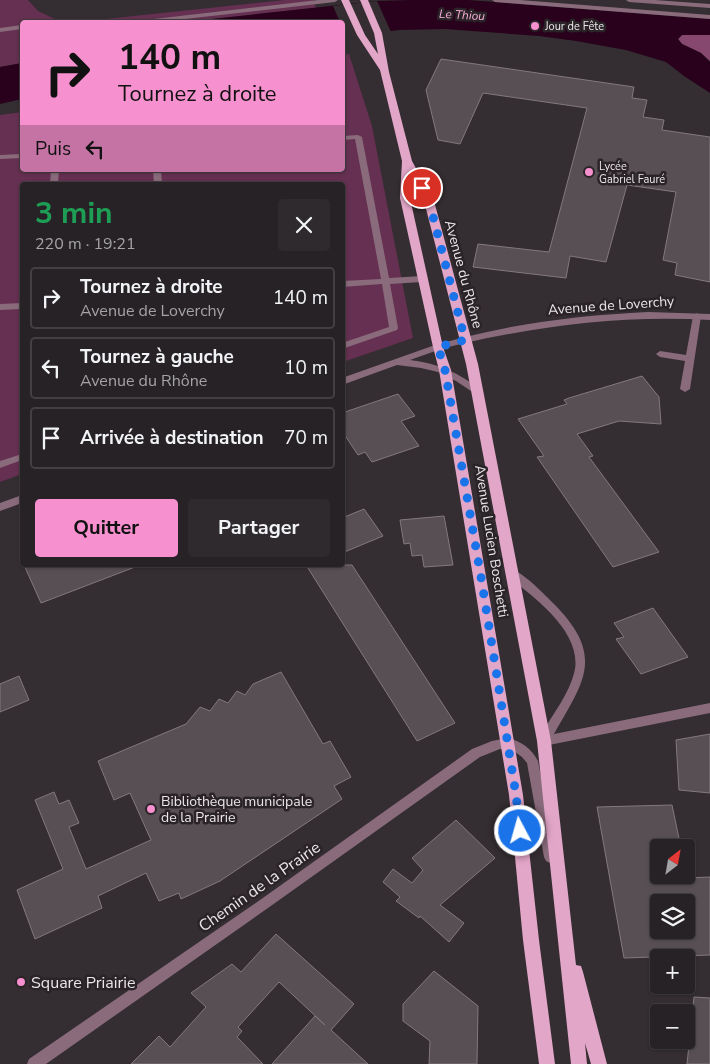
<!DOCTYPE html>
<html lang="fr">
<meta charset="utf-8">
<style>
:root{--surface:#272225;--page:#2f2a2d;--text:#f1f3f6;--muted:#a4a4a7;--line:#433f42;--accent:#f790ce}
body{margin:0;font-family:"Nunito Sans",sans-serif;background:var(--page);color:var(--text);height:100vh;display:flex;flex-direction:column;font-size:19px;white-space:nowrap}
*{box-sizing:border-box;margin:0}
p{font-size:16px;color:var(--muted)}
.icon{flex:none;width:28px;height:28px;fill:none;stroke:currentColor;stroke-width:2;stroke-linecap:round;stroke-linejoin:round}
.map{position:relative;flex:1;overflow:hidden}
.details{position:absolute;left:20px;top:182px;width:325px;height:385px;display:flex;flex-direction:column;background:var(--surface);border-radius:5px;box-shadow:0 1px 4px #0004,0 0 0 1px var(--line)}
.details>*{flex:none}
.guide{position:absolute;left:20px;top:20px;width:325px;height:152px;border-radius:5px;box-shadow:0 1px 4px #0004,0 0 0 1px var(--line);background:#f790ce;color:#111;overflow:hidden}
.needle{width:32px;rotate:31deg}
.controls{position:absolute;left:650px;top:839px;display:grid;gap:10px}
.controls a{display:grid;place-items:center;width:45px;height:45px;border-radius:5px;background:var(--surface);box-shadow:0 1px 4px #0004,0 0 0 1px var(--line);font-size:25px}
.pin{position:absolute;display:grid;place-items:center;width:42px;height:42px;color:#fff;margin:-21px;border:2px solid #fff;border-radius:50%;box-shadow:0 1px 5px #0007}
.me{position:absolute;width:55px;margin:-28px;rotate:354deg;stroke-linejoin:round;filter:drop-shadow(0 0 4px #0008)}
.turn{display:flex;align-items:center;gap:18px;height:105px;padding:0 15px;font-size:22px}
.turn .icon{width:65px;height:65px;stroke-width:2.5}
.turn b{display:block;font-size:35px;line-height:42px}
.then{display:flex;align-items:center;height:48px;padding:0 15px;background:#0003;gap:10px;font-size:19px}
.round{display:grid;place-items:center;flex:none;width:52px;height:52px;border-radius:5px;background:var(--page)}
.summary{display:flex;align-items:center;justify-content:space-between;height:85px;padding:0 15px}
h1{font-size:30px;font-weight:700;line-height:38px;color:#1e9e55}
.button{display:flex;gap:10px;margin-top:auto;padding:10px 15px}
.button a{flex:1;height:58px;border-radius:5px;background:var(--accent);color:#111;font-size:20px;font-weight:700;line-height:58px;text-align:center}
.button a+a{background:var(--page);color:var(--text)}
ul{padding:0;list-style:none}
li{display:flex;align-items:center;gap:15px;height:62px;margin:0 10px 8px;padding:0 5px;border:2px solid var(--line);border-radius:5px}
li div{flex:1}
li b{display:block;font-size:19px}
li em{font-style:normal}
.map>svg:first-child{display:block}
</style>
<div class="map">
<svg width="710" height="1064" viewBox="0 0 710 1064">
<rect width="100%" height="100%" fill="#342d31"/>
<path fill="#653051" d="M0,0H28L38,11L57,20H96L285,0H313L316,8L184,22H22V63L0,67Z
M349,54L372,126L413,338L343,362L342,185H22V474L0,482V115L22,112V170H342L343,55Z"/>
<path fill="#86486e" d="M682,35H710V61L701,53L682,44L678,39Z"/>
<path fill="#29011c" d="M412,0H468L710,19V35H682L678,39L682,44L701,53L710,62V93L684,76L666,62L626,50L576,41L539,36L445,29L399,30L343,37L342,22H184L376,1Z
M22,63V99L0,104V67Z"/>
<path fill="#342d31" d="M377,1L391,32L346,37L342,22H340L333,6Z"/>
<path fill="#574f53" stroke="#82797e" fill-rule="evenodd" d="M441,59L634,87L632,98L647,100L643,117L664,120L662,130L710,137V282L675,275L677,263L663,260L676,192L627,185L606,262L570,256L566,278L473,267L478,244L549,252L587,108L483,93L460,144L438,140L426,90Z
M642,376L659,397L661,424L619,421L577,434L593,456L589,457L659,552L613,567L537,457L544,456L518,419L567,404L564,400L569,398Z
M398,394L415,416L401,421L419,446L372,462L365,452L358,455L342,431V413Z
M364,509L383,536L342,553V518Z
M444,516L453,565L424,567L422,555L412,556L410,543L404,544L400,520Z
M24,565H135V567L41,603Z
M306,565H352L455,723L417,741Z
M653,608L688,657L641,674L616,639L624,637L614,623Z
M281,672L323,744L330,741L351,777L334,786L342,799L220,881L181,899L179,893L159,901L146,873L98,896L102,908L35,939L17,890L63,869L35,800L54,792L59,804L69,800L79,823L69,827L86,869L151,840L130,793L114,800L98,761L186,724L200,707L210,711L219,699L228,703L237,691L245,695L253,684Z
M19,676L29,700L0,712V684Z
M710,734V793L679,790L676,740Z
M672,805L681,848H659V875H686V873L687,878L710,877V955L624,958L597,807ZM659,902H686V930H659Z
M456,820L495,858L440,905L464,923L449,942L420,916L419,918L396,901L400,897L383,882L393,869L412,883L423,870L412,858Z
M276,934L354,1004L331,1030L368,1064H272L315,1016L325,1025L279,982L238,1027L242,1031L237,1037L263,1064H131L159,1036L170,1047L206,1007L191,993L232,964L241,972Z
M434,971L478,1006L477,1064H429L430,1041L403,1021V1004Z
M694,997L710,998V1064H687Z"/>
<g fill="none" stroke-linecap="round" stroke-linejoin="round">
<path fill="#896b7b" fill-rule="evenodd" d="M626,0H655L710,4V8L629,2Z
M358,135L362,137L389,278L422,276L426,279L422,282L390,284L398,328L397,330L342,349V343L389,327L382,284L342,287V281L381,279L355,139L342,140V136Z
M22,154V158L0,159V155Z
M51,170H59L58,185H50Z
M153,170H161L162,185H154Z
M22,303V309L0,310V304Z
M697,313L701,316L690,389L685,392L680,389L685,361L660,357L656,354L660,351L686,355L693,316Z
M22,454V460L0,468V461Z
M511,569C524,573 543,593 553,603C610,660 580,685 548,745L544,746L540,745L538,741C549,718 570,695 575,669C581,631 533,596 507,576L506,573L507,570Z"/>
<path fill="#896b7b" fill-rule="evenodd" d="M318,0H338L335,2L158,22H142L145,20Z
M492,0H520L710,15V19L495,2Z
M22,25V29L0,32V28Z"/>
<path fill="#896b7b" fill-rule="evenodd" d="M648,312L710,314V320C627,315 546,325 465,343L461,340L462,338C523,322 586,315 648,312Z
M710,703V713L544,746L540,745L538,741L540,737L544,736Z
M507,738C521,741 531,748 538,761L556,857L554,861L550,863L546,861L544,857L527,763L522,757L511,749H500L480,757L268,908L46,1064H27L29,1059L260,900L472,749L492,741Z"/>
<path fill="#896b7b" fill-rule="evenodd" d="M465,337L468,338L469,340L468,342L441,349L410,360C437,363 459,373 480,389L482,391L480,393H474L456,381L438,372L421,368L397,365L342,385V378L435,345Z
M22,495V503L0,511V503Z"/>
<path fill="#e2a6c8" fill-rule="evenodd" d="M341,0H349L365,35L378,54L374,33L360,0H368L382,33L389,72L412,161L434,201L478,364L551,741L576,965L581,966L583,972L607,1064H591L585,1043L587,1064H571L537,741L466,364L424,201L411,177L410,198L443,347L451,370L523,795L539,940L555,1064H539L523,940L509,795L439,370L433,347L400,198L402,161L380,70L357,35Z"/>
</g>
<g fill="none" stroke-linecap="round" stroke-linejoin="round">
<path stroke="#1a73e8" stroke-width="9" stroke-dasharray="0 16.2" d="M422,188L429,201L465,340L438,347L445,370L481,577L516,795L520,831"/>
</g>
<g fill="#f790ce" stroke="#2a2327" stroke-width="2">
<circle cx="535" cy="26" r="5"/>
<circle cx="589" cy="172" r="5"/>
<circle cx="151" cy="809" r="5"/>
<circle cx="21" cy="982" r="5"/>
</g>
<g text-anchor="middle" stroke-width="5" stroke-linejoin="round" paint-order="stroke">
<g font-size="11" fill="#eae5e8" stroke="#2a2327" text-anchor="start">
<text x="545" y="30">Jour de Fête</text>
<text x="599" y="170">Lycée<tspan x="599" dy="13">Gabriel Fauré</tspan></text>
</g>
<g font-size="12" font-style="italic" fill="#f8aed9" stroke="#2a2327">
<text transform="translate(462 15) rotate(3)" y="4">Le Thiou</text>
</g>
<g font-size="14" fill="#eae5e8" stroke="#2a2327">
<text transform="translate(464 274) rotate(75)" y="5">Avenue du Rhône</text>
<text transform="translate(611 305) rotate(-4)" y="5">Avenue de Loverchy</text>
<text transform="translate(492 541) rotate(81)" y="5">Avenue Lucien Boschetti</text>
</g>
<g font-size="14" fill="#eae5e8" stroke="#2a2327" text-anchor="start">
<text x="161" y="806">Bibliothèque municipale<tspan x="161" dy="16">de la Prairie</tspan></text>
</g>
<g font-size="16" fill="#eae5e8" stroke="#2a2327">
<text transform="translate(259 886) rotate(-35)" y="6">Chemin de la Prairie</text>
</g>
<g font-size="16" fill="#eae5e8" stroke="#2a2327" text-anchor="start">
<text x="31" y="988">Square Priairie</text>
</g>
</g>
</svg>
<div class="controls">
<a><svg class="needle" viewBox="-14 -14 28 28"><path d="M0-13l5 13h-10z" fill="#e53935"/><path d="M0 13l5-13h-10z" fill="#a4a4a7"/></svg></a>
<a><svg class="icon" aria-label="layers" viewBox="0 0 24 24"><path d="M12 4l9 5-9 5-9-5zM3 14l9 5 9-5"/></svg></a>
<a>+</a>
<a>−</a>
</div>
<div class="pin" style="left:422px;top:188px;background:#d93025"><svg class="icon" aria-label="arrive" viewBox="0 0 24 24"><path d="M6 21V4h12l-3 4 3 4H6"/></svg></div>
<svg class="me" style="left:520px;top:831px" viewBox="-20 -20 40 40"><circle r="17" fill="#1a73e8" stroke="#fff" stroke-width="3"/><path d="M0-11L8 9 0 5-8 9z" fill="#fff"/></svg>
<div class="guide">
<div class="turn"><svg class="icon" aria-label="right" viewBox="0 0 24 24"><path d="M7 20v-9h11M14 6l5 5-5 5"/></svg><div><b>140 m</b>Tournez à droite</div></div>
<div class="then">Puis<svg class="icon" aria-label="left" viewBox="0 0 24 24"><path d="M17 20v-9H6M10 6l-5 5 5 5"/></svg></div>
</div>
<section class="details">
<div class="summary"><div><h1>3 min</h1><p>220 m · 19:21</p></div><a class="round"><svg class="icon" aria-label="close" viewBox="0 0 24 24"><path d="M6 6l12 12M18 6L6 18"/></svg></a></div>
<ul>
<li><svg class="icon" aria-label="right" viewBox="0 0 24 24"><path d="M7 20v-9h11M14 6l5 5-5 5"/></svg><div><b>Tournez à droite</b><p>Avenue de Loverchy</p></div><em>140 m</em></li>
<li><svg class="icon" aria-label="left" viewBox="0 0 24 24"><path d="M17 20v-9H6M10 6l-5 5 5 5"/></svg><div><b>Tournez à gauche</b><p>Avenue du Rhône</p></div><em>10 m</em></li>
<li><svg class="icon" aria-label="arrive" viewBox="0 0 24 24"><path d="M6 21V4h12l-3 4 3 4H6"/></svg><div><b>Arrivée à destination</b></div><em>70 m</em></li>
</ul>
<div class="button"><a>Quitter</a><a>Partager</a></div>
</section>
</div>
